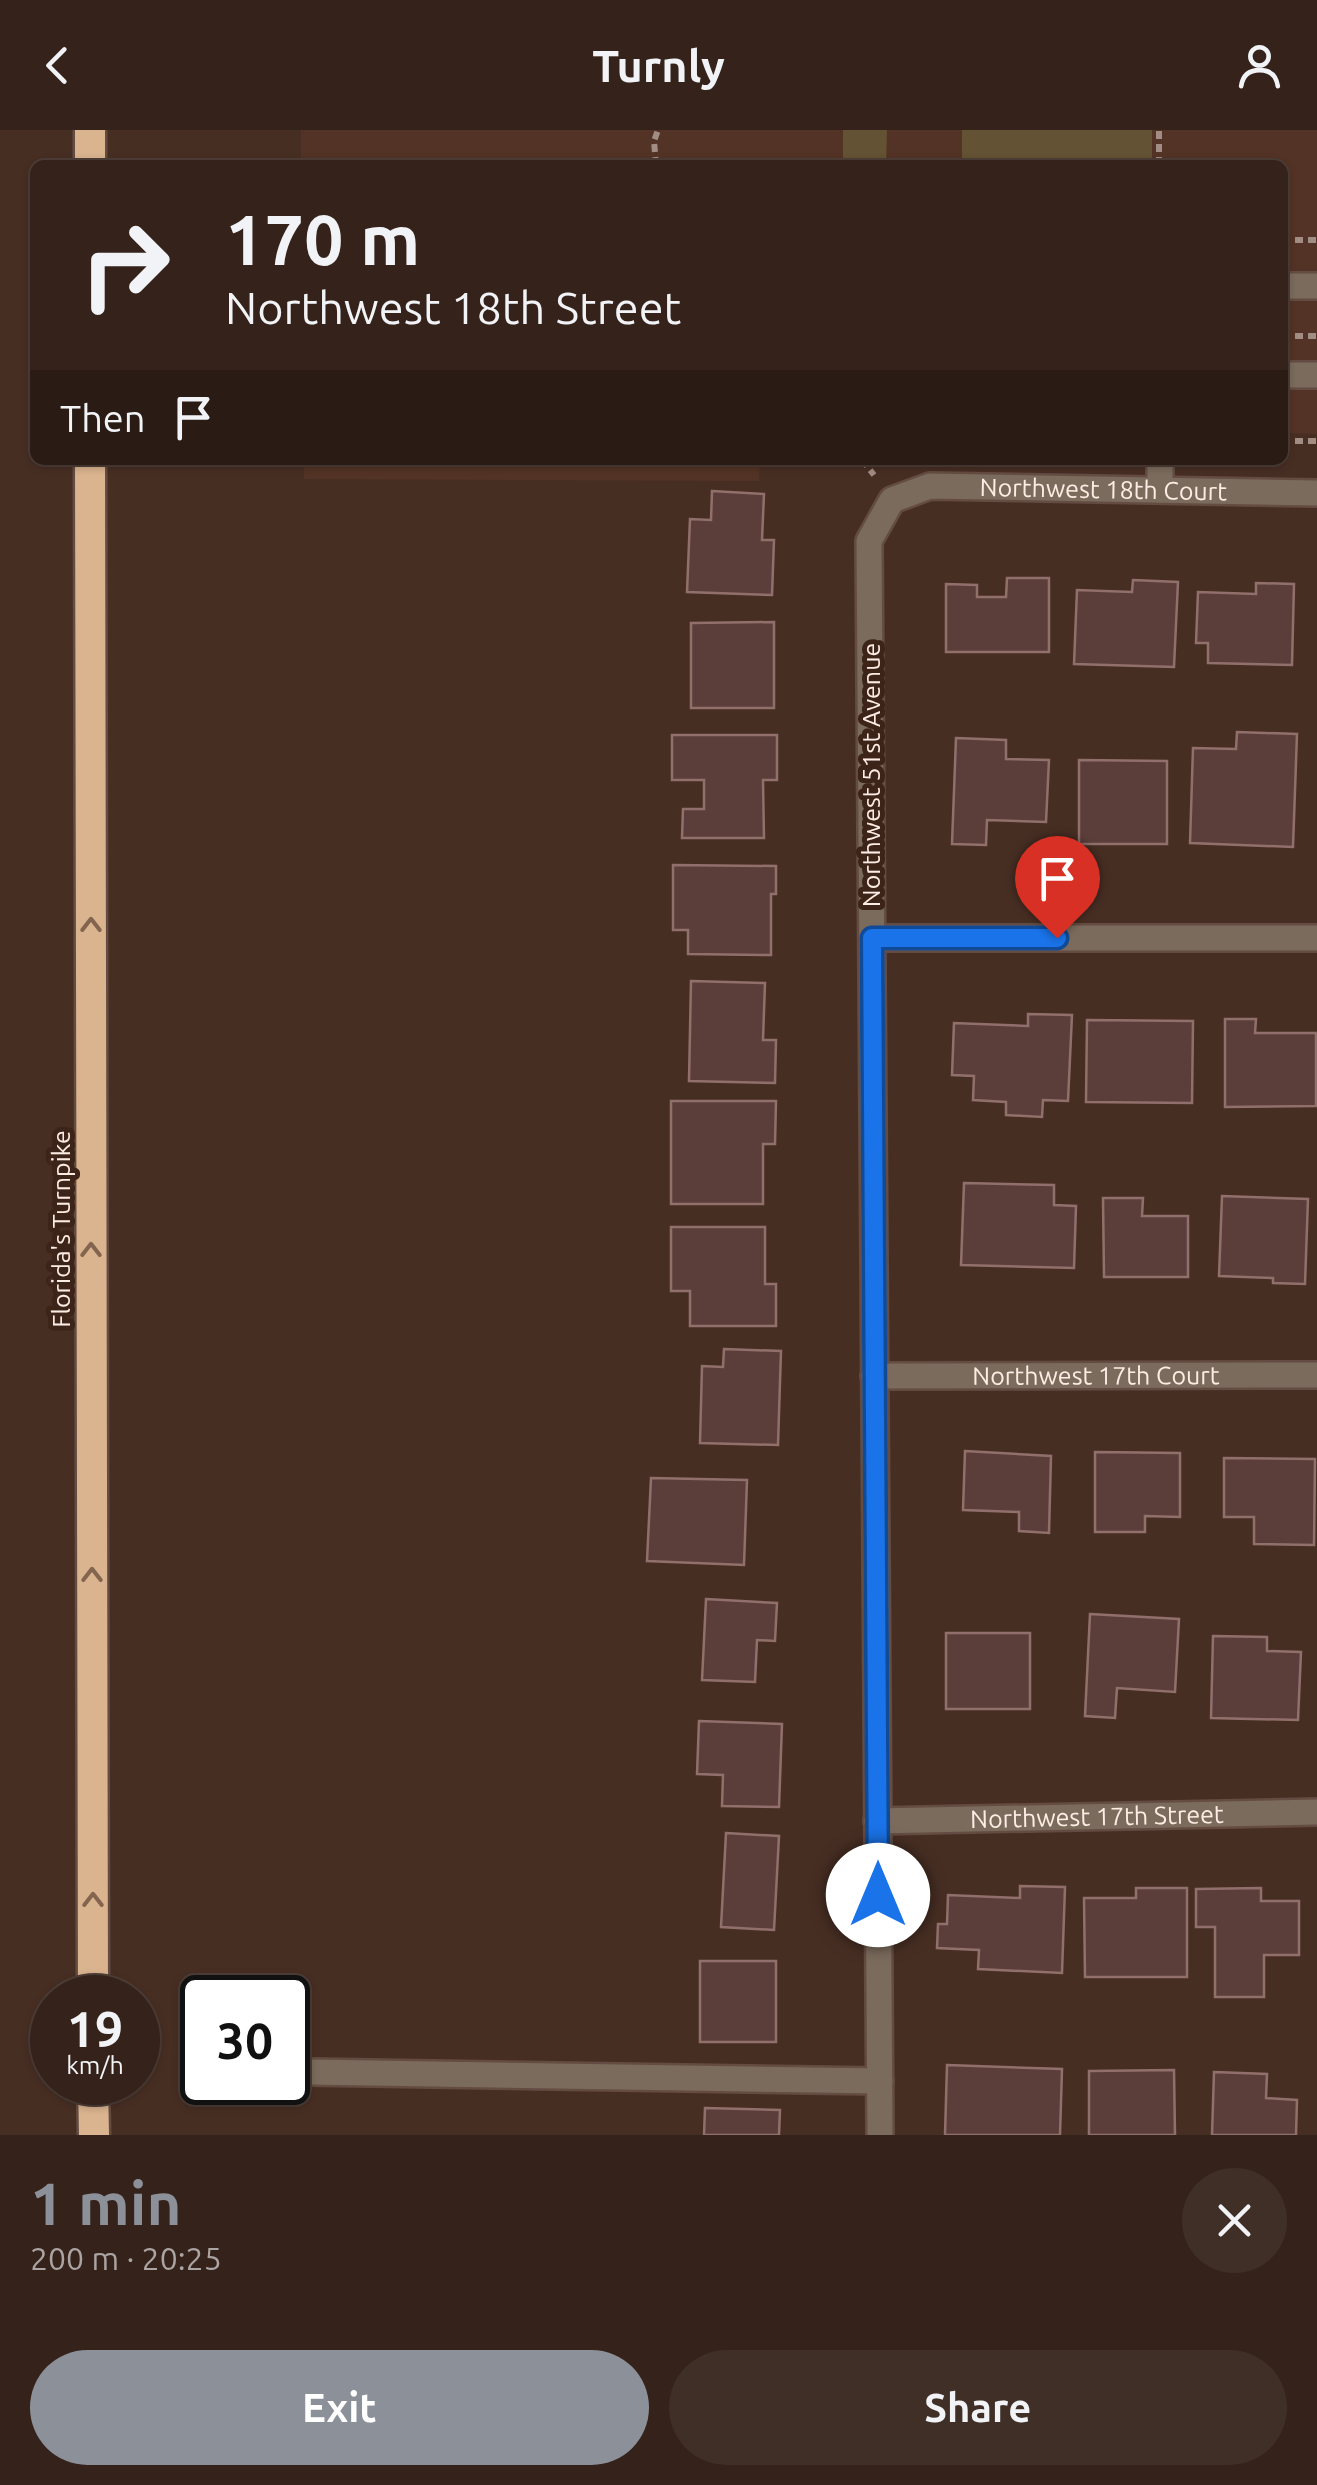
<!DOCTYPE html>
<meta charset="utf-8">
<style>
:root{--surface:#35221a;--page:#402f27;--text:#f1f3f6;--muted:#aaa4a2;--line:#4f3f39;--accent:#8c9099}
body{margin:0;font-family:Ubuntu,sans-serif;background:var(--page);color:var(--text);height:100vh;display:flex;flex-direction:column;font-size:38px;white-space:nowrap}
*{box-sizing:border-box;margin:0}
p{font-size:32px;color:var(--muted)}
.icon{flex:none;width:55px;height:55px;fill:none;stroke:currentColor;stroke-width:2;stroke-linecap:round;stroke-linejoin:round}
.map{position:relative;height:2005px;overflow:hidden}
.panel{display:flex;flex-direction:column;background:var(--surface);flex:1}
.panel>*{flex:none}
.guide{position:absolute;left:30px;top:30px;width:1258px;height:305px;border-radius:15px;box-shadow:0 2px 8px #0004,0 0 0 2px var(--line);background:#35221a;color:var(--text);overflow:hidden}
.speed{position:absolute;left:30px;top:1845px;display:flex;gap:20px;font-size:50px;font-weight:700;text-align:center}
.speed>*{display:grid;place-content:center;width:130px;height:130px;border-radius:50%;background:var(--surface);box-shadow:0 2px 8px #0004,0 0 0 2px var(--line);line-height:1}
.speed small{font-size:25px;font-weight:400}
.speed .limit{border:5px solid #111;border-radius:15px;background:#fff;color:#111}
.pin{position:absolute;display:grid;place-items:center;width:85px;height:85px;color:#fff;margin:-102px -42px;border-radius:50% 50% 50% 0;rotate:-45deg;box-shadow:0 0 10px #0007}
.pin .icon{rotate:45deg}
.me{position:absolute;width:110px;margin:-55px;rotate:0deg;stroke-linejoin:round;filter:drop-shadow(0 0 8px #0008)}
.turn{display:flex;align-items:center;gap:35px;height:210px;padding:0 30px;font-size:45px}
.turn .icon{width:130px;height:130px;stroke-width:2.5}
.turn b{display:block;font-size:70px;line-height:85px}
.then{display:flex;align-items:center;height:95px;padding:0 30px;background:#0003;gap:20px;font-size:38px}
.round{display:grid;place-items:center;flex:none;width:105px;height:105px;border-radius:52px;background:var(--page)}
.summary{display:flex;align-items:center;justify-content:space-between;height:170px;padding:0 30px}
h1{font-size:60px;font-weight:700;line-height:75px;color:var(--accent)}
.cta{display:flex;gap:20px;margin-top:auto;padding:20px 30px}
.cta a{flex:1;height:115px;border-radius:60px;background:var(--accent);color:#fff;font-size:40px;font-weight:700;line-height:115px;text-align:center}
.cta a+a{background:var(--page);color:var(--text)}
header{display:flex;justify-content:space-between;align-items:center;height:130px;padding:0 30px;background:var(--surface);font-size:45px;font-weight:700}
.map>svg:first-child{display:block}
</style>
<header><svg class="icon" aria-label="back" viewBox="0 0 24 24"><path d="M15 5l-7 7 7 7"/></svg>Turnly<svg class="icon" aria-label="person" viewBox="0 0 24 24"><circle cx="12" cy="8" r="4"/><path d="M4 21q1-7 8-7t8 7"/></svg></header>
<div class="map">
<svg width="1317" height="2005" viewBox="0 0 1317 2005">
<rect width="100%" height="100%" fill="#472e23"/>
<path fill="#533325" d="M301,0H1317V304L1283,303L1282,35H301Z
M304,330H760L759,351L304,349Z"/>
<path fill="#635233" d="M843,0H887L886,35H843Z
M962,0H1152V35H962Z"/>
<path fill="#5b3e3a" stroke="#91706c" stroke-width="2.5" d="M712,361L764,364L762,410H774L772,465L687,462L690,389L711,390Z
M1007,448H1049V522H946V454L977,455V467H1006Z
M1133,450L1178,452L1174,537L1074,534L1077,460L1132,462Z
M1256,453L1294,454L1292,535L1208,533V513H1196L1198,462L1256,464Z
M774,492V578H691V493Z
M1237,602L1297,604L1293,717L1190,713L1193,618L1236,619Z
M672,605H777V650H763L764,708H682L683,679H704V650H672Z
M956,608L1006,610V629L1049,630L1046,692L987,690L986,715L952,714Z
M1079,630L1167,631V714H1079Z
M673,735L776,736V764H771V825L688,824V800H673Z
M691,851L765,853L763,910H776L775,953L689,951Z
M1028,884L1072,885L1068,971L1043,970L1042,987L1006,985V972L973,970L974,946L952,945L954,893L1028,896Z
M1225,889H1256L1255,903H1316V976L1225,977Z
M1087,890L1193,891L1192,973L1086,972Z
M671,971H776L775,1014H763V1074H671Z
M964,1053L1054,1055V1075L1076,1076L1074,1138L961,1135Z
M1222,1066L1308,1069L1305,1154L1273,1153V1148L1219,1146Z
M1103,1068H1143L1142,1086H1188V1147H1104Z
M671,1097H765V1154H776V1196H690V1161H671Z
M724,1219L781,1221L778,1315L700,1313L702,1236L723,1237Z
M965,1321L1051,1326L1049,1403L1019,1401V1382L963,1380Z
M1095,1322L1180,1323V1387L1145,1386V1402H1095Z
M1224,1328L1315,1329L1314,1415L1254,1414V1387H1224Z
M651,1348L747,1350L744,1435L647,1431Z
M706,1469L777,1473L775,1511L757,1510L755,1552L702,1550Z
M1090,1484L1179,1489L1175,1562L1117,1558L1115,1588L1085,1586Z
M946,1503H1030V1579H946Z
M1213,1506L1267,1507V1521L1301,1522L1298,1590L1211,1588Z
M699,1591L782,1594L779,1677L722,1676L723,1645L697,1644Z
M726,1703L779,1706L774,1800L721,1797Z
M1020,1756L1065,1757L1062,1843L978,1839L979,1820L937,1818L938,1794H947L948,1765L1020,1768Z
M1136,1758H1187V1847H1085L1084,1768H1136Z
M1261,1758V1771H1299V1825H1264V1867H1215V1797H1196V1759Z
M700,1831H776V1912H700Z
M947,1935L1062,1939L1060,2005H945Z
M1174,1940L1175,2005H1089V1941Z
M1214,1942L1267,1944L1266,1968L1297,1970L1296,2005H1212Z
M705,1978L780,1980L779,2005H704Z"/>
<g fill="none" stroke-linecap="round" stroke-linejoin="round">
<g stroke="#644c42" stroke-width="30">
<g id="minor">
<path d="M1282,156H1317"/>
<path d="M1282,245H1317"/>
<path d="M1160,360V330"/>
<path d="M872,808H1317"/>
<path id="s1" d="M874,1246L1317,1245"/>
<path id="s2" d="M877,1691L1317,1682"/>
<path d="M309,1942L880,1951"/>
<path id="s3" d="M880,2005L869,411L892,370L930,356L1317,363"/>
</g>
</g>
<g stroke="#644c42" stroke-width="35">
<path id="highway" d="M90,0V35
M90,330L93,1868
M93,1952L94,2005"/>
</g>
<path stroke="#a28d84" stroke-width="6" stroke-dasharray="8 5" stroke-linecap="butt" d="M656,35L654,11L658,0
M1159,35V0
M1282,110H1317
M1282,206H1317
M1282,311H1317
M862,330L874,345"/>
<use href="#minor" stroke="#7b6b5c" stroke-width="25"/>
<use href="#highway" stroke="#dab38f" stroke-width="30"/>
</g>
<defs><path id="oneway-chevron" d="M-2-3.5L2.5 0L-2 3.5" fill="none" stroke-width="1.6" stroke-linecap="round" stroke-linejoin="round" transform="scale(2.5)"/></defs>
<g stroke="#83644e">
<use href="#oneway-chevron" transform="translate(91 795) rotate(-90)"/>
<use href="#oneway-chevron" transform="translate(91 1120) rotate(-90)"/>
<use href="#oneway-chevron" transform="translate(92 1445) rotate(-90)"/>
<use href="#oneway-chevron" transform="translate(93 1770) rotate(-90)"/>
</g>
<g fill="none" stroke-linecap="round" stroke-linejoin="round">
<g stroke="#114b97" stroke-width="25">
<path id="route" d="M878,1765L872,808H1057"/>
</g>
<use href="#route" stroke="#1a73e8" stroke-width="18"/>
</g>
<g text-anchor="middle" stroke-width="10" stroke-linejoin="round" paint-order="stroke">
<g font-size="25" fill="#fdece4" stroke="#3c2419">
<text dy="9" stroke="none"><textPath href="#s3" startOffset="1855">Northwest 18th Court</textPath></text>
<text transform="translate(871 645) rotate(-90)" y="9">Northwest 51st Avenue</text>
<text transform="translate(61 1099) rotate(-90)" y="9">Florida's Turnpike</text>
<text dy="9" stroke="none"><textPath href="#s1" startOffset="222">Northwest 17th Court</textPath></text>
<text dy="9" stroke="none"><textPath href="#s2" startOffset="220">Northwest 17th Street</textPath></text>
</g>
</g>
</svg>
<div class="speed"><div>19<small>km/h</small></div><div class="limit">30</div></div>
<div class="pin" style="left:1057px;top:808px;background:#d93025"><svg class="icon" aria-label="arrive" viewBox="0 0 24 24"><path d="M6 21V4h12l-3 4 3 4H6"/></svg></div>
<svg class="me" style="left:878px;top:1765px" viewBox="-20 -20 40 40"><circle r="19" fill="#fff"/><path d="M0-13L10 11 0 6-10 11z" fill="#1a73e8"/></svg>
<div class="guide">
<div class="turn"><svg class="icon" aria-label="right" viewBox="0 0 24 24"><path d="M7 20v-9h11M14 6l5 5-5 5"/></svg><div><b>170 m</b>Northwest 18th Street</div></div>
<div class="then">Then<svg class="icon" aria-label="arrive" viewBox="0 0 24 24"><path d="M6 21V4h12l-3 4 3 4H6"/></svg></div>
</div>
</div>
<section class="panel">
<div class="summary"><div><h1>1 min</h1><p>200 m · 20:25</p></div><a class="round"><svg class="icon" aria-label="close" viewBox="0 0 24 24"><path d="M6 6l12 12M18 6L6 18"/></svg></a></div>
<div class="cta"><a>Exit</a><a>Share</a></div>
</section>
